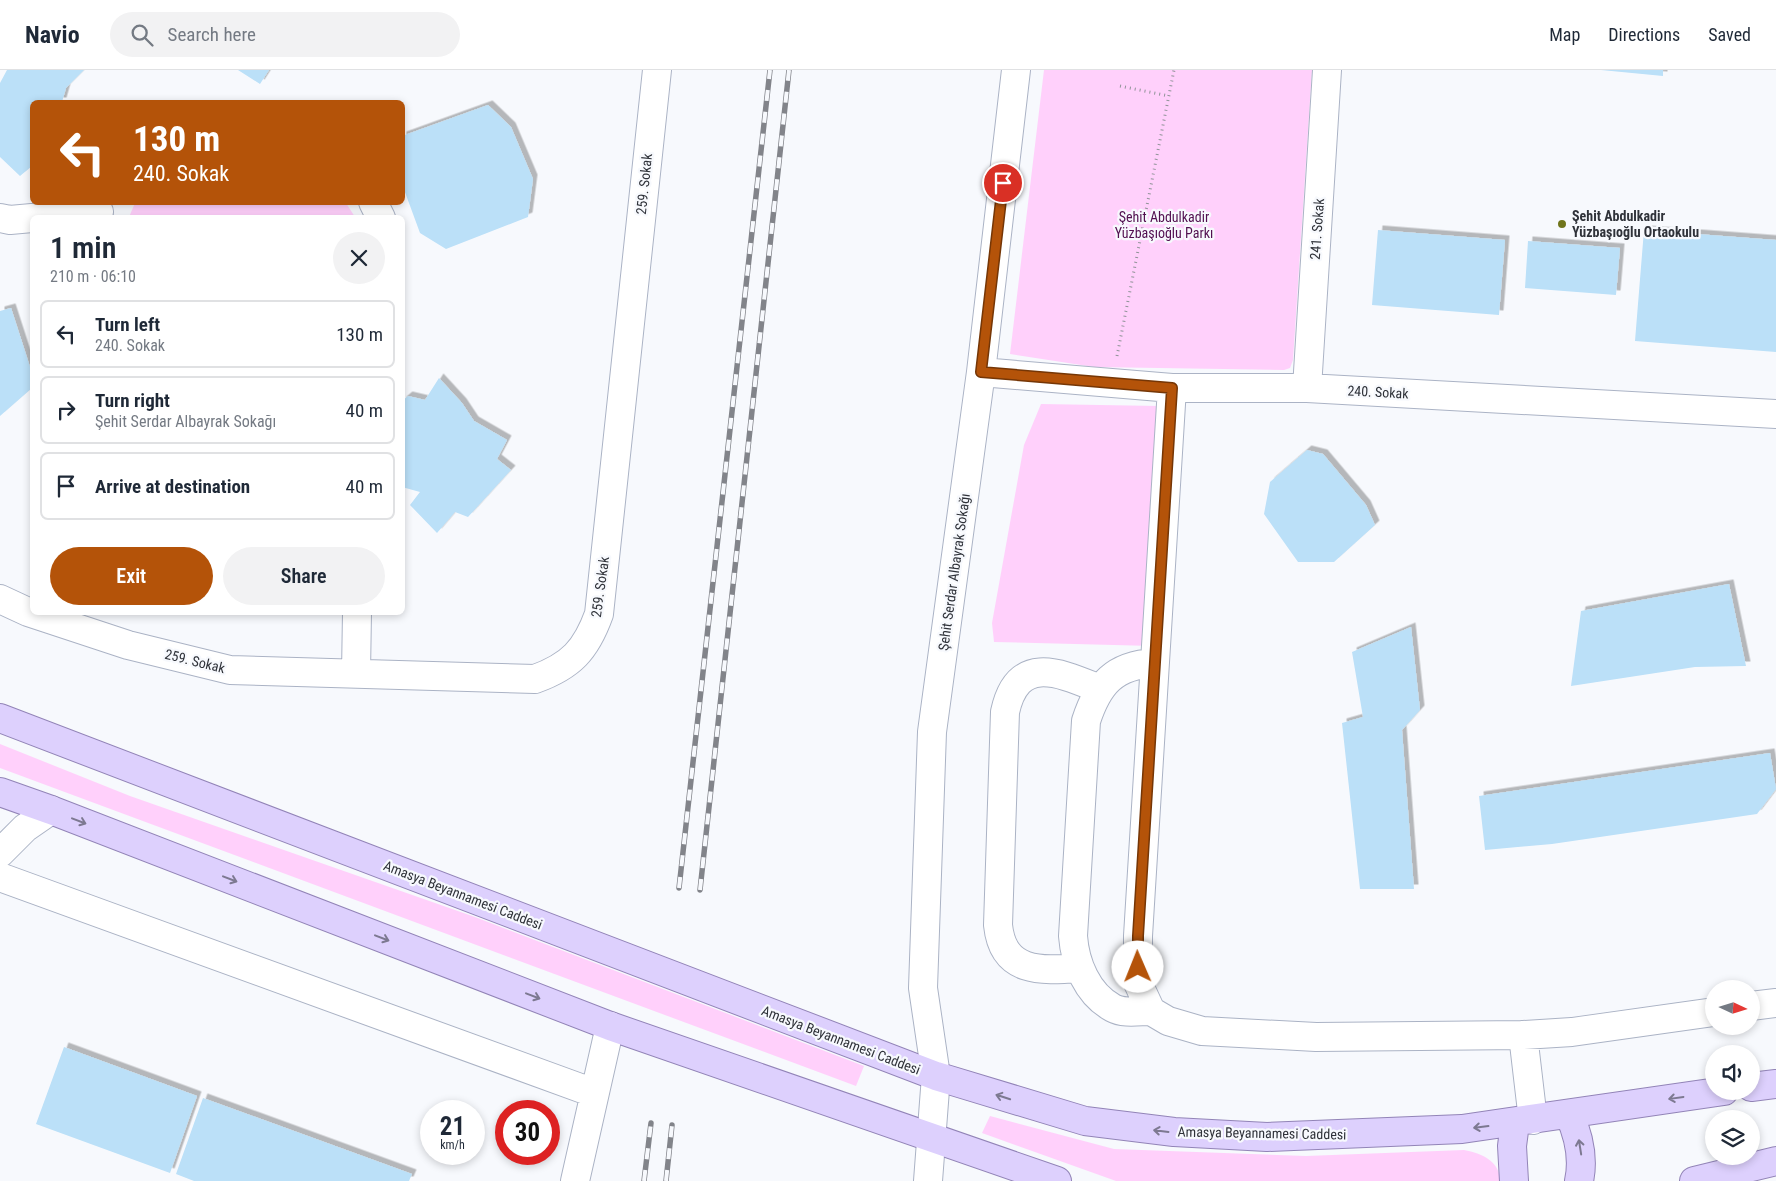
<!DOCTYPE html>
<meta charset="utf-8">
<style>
:root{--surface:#fff;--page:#f2f2f3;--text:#1f2937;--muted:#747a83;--line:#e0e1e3;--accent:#b45309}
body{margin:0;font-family:"Roboto Condensed",sans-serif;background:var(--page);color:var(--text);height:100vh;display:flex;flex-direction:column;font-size:19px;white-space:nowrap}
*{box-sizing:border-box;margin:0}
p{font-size:16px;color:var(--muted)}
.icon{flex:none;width:28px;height:28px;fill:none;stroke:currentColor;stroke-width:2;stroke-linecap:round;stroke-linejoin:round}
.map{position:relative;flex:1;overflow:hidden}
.details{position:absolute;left:30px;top:145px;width:375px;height:400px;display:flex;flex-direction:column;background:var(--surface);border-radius:8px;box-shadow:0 2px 8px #0003}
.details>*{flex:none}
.banner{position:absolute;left:30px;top:30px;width:375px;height:105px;border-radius:8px;box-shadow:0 2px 8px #0003;background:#b45309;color:#fff;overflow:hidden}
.needle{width:32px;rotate:94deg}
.fabs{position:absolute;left:1705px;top:910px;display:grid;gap:10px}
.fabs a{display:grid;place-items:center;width:55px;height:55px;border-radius:50%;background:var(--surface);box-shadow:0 2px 8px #0003;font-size:25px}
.speed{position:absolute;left:420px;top:1030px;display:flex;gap:10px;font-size:25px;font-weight:700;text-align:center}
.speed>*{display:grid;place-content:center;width:65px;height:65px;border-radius:50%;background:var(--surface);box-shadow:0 2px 8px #0003;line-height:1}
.speed small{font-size:12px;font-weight:400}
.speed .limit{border:8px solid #d22;background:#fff;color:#111}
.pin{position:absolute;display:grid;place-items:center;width:42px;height:42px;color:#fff;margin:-21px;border:2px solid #fff;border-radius:50%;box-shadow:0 1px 5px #0007}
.me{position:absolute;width:55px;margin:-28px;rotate:359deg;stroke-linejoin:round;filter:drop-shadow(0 0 4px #0008)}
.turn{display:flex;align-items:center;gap:18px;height:105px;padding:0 20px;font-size:22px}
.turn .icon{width:65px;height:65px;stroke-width:2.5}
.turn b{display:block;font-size:35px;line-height:42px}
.round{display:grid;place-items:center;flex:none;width:52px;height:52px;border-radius:26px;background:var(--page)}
.summary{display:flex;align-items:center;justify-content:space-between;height:85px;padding:0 20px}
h1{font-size:30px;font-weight:600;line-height:38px}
.cta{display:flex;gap:10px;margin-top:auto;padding:10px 20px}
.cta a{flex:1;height:58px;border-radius:30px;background:var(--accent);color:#fff;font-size:20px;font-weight:600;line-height:58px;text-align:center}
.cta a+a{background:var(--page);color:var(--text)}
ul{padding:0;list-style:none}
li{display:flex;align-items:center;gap:15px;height:68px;margin:0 10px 8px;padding:0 10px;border:2px solid var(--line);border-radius:8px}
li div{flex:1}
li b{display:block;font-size:19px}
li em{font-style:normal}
header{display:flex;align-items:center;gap:30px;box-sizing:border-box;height:70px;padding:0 25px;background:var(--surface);border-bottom:1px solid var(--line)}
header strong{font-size:24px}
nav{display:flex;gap:28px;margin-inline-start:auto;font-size:18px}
.search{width:350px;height:45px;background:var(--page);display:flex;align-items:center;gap:12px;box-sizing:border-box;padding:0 18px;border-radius:28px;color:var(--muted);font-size:19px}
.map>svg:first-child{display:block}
</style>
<header>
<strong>Navio</strong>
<div class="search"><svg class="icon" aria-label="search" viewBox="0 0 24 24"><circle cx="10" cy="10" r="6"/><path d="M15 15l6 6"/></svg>Search here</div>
<nav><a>Map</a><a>Directions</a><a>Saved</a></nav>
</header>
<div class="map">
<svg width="1776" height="1111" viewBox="0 0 1776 1111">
<defs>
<filter id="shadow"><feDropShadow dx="4.5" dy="-4.5" stdDeviation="0" flood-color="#0004"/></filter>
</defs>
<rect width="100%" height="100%" fill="#f7f9fd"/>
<path fill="#ffd0fb" d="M1044,0H1312L1293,290L1290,298L1284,300L1094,297L1010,284Z
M135,133H346L355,147H129Z
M1041,334L1159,336L1153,576L994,572L992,553L1024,375Z
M0,674L130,726L475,847L864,996L856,1016L0,698Z
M990,1046L1114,1079L1306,1086L1464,1080C1483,1084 1498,1090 1501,1111H1116L982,1063Z"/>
<path fill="#bbe0f8" filter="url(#shadow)" d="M7,0H84L66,18L62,32H32V96L20,106L0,87V13Z
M238,0H269L260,14Z
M1601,0H1663V6Z
M488,35L511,57L533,109L528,147L446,179L420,163L402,114V66Z
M1378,160L1505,170L1499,245L1372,235Z
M1644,160L1776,170V282L1635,271Z
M1528,171L1620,178L1616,225L1525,218Z
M11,238L32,303V318L0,346V241Z
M439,308L462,333L474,351L507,370L497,389L511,400L468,447L455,442L437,463L410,435L420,422L402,417V331L408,326L425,330Z
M1307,380L1323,384L1366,435L1375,455L1334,492H1298L1264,444L1270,412Z
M1729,514L1746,596L1695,597L1571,616L1581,541Z
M1411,557L1420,640L1402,660L1414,819H1360L1342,653L1363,647L1352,582Z
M1770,683L1776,719L1757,744L1552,774L1485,780L1479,726Z
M64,977L197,1026L170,1103L36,1054Z
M203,1028L412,1104L409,1111H194L176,1104Z"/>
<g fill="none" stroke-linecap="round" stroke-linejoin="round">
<g stroke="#abb3c5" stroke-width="30">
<path id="minor" d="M373,132L381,148
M0,148L10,150L32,148
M42,148L99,142
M981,302L1172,318H1307L1776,344
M1172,318L1138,866V913L1151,941L1168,951L1202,961L1316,967L1523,965L1572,962L1714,942
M1307,318L1327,0
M0,529L28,542L128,575L230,600L535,609C571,596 586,580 599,544L657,0
M356,603L357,542
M0,783L25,758L51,740
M0,807L594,1023
M1079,898C1040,901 1003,903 998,855L1005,642C1018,583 1060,603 1100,619
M1751,936L1776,933
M1151,941C1139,941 1124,944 1113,938C1087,924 1075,893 1073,866L1086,651C1098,614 1114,595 1155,593
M1523,965L1533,1050
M575,1111L610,956
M928,1111L936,1006L923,918L932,662L981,302L1016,0"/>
</g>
<g stroke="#9284b7" stroke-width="30">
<path id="major" d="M0,648L936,1006L1085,1051L1174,1062L1267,1067L1462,1059L1724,1021
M0,722L51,740L610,956L1057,1111
M1751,1017L1776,1014
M1569,1044C1579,1066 1584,1088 1579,1111
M1514,1111L1512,1076L1515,1053
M1694,1111L1776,1091"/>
</g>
<path stroke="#919499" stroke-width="3" stroke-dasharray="1 4" stroke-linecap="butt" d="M1120,16L1169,26
M1117,286L1174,0"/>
<use href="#minor" stroke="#fff" stroke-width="28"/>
<use href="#major" stroke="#ddd0fd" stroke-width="28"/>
<g stroke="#82848a" stroke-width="5.5">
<path id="rail" d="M679,818L770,0
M700,820L789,0
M644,1111L651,1053
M666,1111L672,1055"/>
</g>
<use href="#rail" stroke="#f7f9fd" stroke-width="4" stroke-dasharray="11" stroke-linecap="butt"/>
</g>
<defs><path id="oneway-shaft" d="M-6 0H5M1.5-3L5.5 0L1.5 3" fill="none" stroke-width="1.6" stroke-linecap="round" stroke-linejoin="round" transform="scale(1.25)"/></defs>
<g stroke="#7d7991">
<use href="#oneway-shaft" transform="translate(79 751) rotate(21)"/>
<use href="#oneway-shaft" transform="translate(230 809) rotate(21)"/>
<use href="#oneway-shaft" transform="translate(382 868) rotate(21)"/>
<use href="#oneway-shaft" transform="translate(533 926) rotate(21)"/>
<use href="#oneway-shaft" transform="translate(1003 1027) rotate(-162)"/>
<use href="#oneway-shaft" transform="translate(1676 1028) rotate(172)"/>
<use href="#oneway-shaft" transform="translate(1481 1057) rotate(173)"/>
<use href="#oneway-shaft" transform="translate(1161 1061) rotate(-173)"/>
<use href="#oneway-shaft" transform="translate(1580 1077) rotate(-99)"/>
</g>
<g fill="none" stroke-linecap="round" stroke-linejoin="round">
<g stroke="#753606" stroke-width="12">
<path id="route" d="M1003,113L981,302L1172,318L1138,866V897"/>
</g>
<use href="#route" stroke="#b45309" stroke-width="9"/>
</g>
<circle fill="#70751c" stroke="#f7f9fd" stroke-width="2" cx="1562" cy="154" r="5"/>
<g text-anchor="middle" stroke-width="4.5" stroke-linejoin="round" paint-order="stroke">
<g font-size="14" fill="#2f3239" stroke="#f7f9fd">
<text transform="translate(644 114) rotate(-84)" y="5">259. Sokak</text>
<text transform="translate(1317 159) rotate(-86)" y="5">241. Sokak</text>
<text transform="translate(1378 322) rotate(3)" y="5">240. Sokak</text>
<text transform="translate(954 502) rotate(-82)" y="5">Şehit Serdar Albayrak Sokağı</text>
<text transform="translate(600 517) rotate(-82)" y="5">259. Sokak</text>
<text transform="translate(195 591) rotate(14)" y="5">259. Sokak</text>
<text transform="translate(463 825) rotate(21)" y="5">Amasya Beyannamesi Caddesi</text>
<text transform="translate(841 970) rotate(21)" y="5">Amasya Beyannamesi Caddesi</text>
<text transform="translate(1262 1063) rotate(1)" y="5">Amasya Beyannamesi Caddesi</text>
</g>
<g font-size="14" font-weight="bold" fill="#2f3239" stroke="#f7f9fd" text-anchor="start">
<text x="1572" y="151">Şehit Abdulkadir<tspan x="1572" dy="16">Yüzbaşıoğlu Ortaokulu</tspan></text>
</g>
<g font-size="14" fill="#520f50" stroke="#f7f9fd">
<text x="1164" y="152">Şehit Abdulkadir<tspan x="1164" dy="16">Yüzbaşıoğlu Parkı</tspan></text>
</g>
</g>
</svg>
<div class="fabs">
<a><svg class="needle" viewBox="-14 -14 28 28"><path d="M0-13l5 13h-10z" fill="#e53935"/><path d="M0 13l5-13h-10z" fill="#747a83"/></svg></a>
<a><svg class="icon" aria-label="sound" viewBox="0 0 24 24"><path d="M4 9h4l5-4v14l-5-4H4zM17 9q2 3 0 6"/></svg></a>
<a><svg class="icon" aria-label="layers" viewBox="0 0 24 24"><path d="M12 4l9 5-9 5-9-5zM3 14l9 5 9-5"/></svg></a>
</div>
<div class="speed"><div>21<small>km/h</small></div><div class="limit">30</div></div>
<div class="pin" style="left:1003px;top:113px;background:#d93025"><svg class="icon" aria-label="arrive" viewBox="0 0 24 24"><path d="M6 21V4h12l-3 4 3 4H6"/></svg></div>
<svg class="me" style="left:1138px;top:897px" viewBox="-20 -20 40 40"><circle r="19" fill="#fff"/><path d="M0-13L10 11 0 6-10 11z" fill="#b45309"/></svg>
<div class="banner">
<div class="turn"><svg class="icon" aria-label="left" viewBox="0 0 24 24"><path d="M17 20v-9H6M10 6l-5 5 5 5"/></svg><div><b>130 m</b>240. Sokak</div></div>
</div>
<section class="details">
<div class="summary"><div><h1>1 min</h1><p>210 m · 06:10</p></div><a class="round"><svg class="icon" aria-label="close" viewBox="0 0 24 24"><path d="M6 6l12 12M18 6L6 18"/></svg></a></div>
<ul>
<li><svg class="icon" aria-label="left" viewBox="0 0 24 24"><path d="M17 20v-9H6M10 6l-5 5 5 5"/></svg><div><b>Turn left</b><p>240. Sokak</p></div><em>130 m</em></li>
<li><svg class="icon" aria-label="right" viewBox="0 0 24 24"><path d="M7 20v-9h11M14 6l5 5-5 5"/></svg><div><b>Turn right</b><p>Şehit Serdar Albayrak Sokağı</p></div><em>40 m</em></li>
<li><svg class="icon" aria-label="arrive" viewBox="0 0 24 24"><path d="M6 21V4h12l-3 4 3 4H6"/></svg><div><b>Arrive at destination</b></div><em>40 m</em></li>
</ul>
<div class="cta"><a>Exit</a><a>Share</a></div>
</section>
</div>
